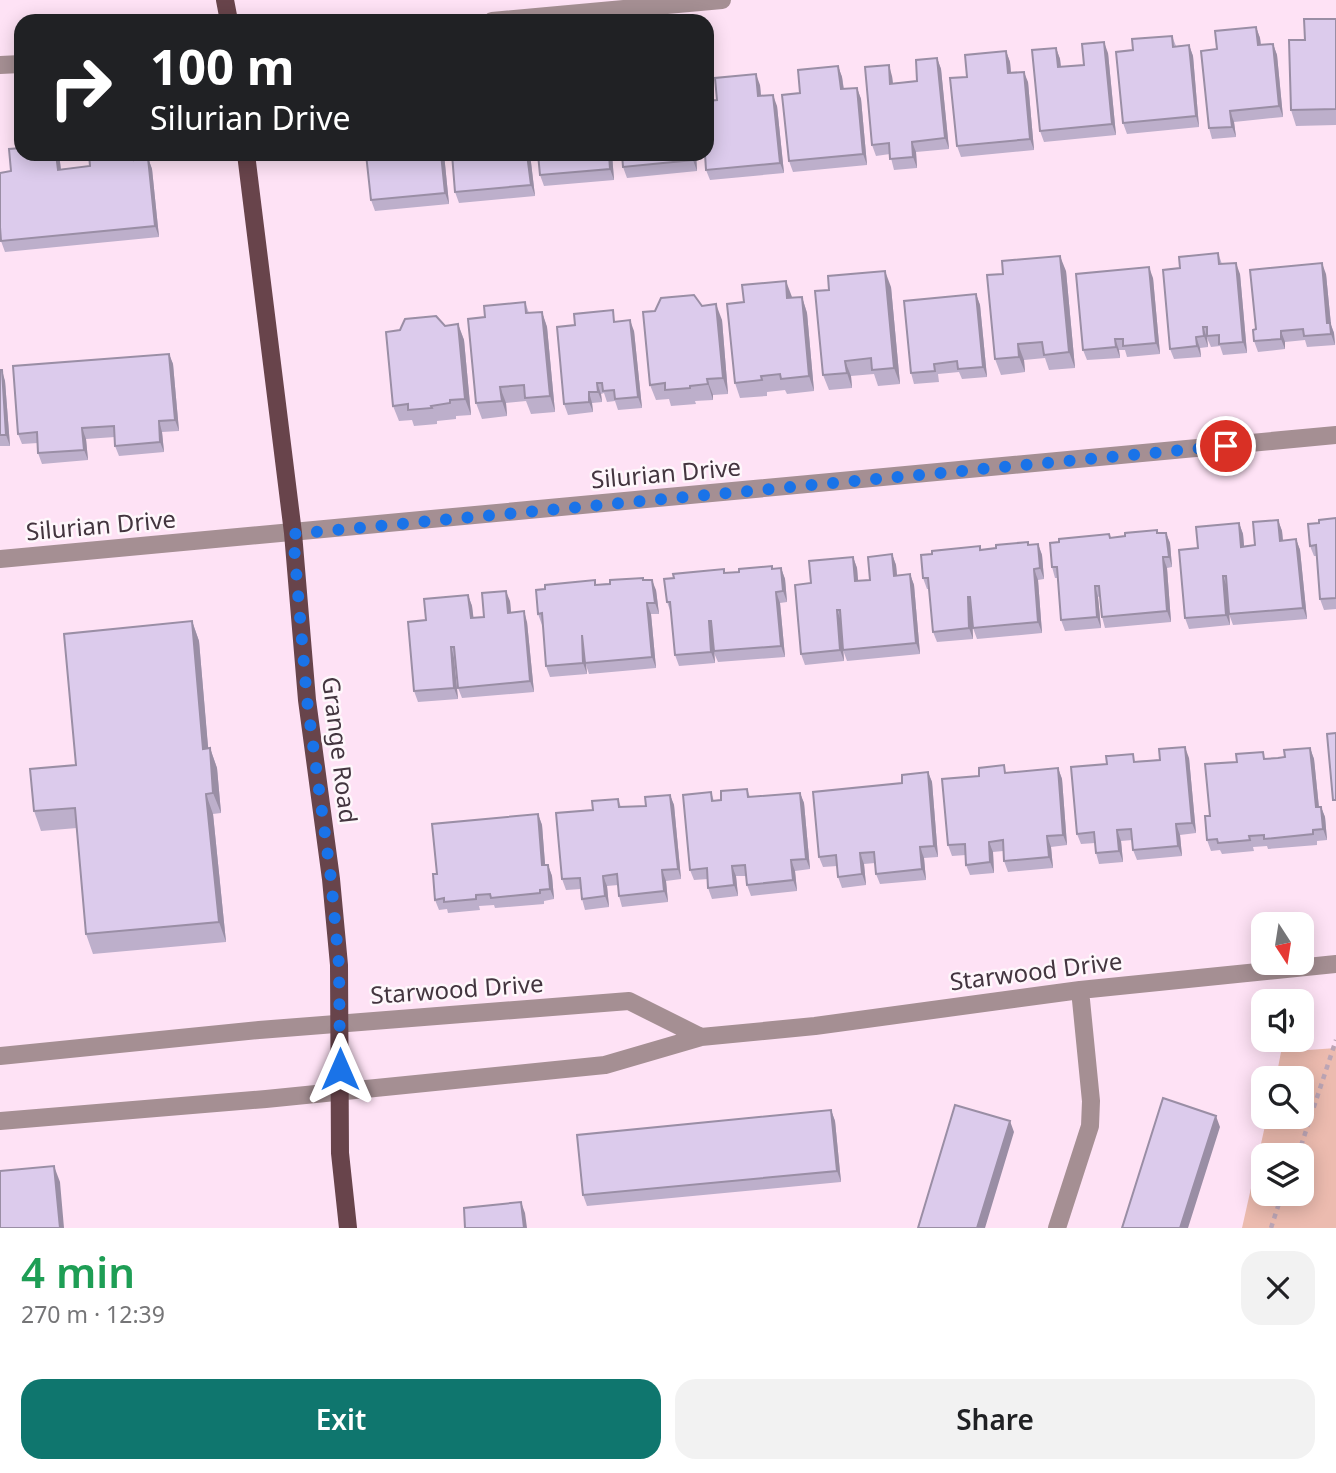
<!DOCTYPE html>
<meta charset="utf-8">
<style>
:root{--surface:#fff;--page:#f2f2f2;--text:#202124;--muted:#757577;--accent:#0f766e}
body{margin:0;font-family:"Noto Sans",sans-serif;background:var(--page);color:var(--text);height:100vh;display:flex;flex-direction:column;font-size:26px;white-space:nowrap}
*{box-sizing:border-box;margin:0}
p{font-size:23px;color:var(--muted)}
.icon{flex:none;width:38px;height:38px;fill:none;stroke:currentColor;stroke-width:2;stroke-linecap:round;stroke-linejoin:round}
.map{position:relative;height:1228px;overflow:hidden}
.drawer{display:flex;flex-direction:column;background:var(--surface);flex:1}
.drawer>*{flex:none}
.banner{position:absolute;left:14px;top:14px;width:700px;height:147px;border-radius:21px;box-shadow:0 4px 18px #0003;background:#202124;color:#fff;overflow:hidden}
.needle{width:46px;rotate:168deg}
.buttons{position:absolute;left:1251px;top:912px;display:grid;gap:14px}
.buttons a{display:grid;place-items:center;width:63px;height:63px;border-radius:14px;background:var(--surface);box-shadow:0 4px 18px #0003;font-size:35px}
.pin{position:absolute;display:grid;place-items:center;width:60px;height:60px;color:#fff;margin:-30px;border:4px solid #fff;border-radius:50%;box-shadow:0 2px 7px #0007}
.me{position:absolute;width:77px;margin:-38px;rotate:0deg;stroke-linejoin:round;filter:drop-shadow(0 0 5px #0008)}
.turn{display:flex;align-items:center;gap:24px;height:147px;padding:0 21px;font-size:32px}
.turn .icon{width:91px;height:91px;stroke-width:2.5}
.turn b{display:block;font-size:49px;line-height:60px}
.round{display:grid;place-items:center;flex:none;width:74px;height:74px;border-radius:21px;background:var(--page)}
.headline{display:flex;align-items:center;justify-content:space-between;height:119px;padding:0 21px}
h1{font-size:42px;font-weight:600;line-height:52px;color:#1e9e55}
.cta{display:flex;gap:14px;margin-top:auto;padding:14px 21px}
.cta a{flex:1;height:80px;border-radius:21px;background:var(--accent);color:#fff;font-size:28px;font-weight:600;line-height:80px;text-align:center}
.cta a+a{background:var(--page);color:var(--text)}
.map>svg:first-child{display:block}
</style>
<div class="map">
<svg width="1336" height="1228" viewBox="0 0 1336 1228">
<rect width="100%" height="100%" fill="#fee2f5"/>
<path fill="#ecbbaf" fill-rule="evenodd" d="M1336,1048V1228H1242L1267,1117L1302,1116V1078H1276L1281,1052ZM1264,1155H1302V1194H1264Z"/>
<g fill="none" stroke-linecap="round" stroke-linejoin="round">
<path stroke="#bca5b5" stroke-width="4.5" stroke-dasharray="5 5" stroke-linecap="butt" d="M1298,1155L1336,1040
M1271,1228L1282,1194"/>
<path stroke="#a58f93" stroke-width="18" d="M492,21L722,0
M0,65L21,64
M0,559L1336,435
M0,1056L259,1030L629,1001L701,1037
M0,1121L266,1099L605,1065L701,1037L815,1026L1080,990L1336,964
M1057,1228L1090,1126L1091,1101L1080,990"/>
<path stroke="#68444b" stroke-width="18" d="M225,0L229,21
M246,154L293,533L307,700L331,879L339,965L340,1153L348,1228"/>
</g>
<path fill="#bdafcb" d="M1336,19V125L1296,126L1291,110L1305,40Z
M1256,27L1260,38L1261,45L1273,44L1277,55L1283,117L1234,122L1236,137L1212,139L1209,128L1217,49Z
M1172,36L1176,46L1189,45L1193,56L1199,127L1127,134L1123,123L1133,50Z
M1056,48L1060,59L1061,67L1084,65L1108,53L1116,135L1044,142L1040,131Z
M1006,51L1010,62L1011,73L1028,82L1034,150L961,157L957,146L967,77Z
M937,58L941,69L949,149L916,152L917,168L894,170L890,154L876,156L872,145L892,76L893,83L917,81Z
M838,66L842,77L844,89L857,88L861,99L867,165L793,172L789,161L800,93Z
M760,85L761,96L777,106L784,173L710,180L706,170L717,100Z
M21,154H59L61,169L90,166L89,154H137V159L148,158L152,169L159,237L5,252L1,241L11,171Z
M444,154L449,204L375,211L371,200Z
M530,154L535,196L459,203L455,192Z
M538,154H612L614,180L544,186L540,175Z
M622,154H696L697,171L627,178L623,167Z
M1218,253L1222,264L1240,274L1247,353L1223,355L1220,346L1211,347L1207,338L1208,347L1200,348L1201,357L1174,359L1170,349L1180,268Z
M1066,271L1075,368L1049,370L1045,358L1024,360L1025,372L1001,375L995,359Z
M1326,274L1331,325L1334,333L1335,345L1307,347L1305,340L1285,342V349L1258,352L1254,341L1256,329Z
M1153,278L1160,354L1127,357L1125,350H1119L1120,358L1087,360L1083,350Z
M891,287L900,384L878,386L874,374L851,376L852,388L829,390L823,375Z
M976,294L980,305L987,377L962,379L959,372L938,374L939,382L914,384L911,373Z
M802,297L807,313L814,391L787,394L785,390L767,392V396L740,398L735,383L792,298Z
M525,302L529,313L542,312L547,327L555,412L531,414L526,401L506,403L507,416L482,419L476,403L485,317Z
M702,306L722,320L728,394L713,395V400L695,401L696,404L671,406L669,399L656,400L650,385Z
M617,322L634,331L642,408L618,410L615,401L607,402L604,393L601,394L602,402L592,403L593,412L568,415L564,404Z
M458,324L464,340L471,415L456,416V419L437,421V424L414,426L412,420L399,421L393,406L445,326Z
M169,354L173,364L179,431L162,432L164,452L119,456L115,446V437L86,439L88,460L42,464L38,453V443L22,444L18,434Z
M0,370L5,381L10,446H0Z
M1336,518V609L1324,610L1320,599L1317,556H1314L1310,546L1319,523Z
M1278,520L1282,531L1283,541L1296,539L1300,550L1307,619L1233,625L1229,614L1227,587L1230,625L1189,629L1185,618L1198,548L1239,523L1243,534L1244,546L1255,545Z
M1166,533L1170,543L1172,567L1167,568L1171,622L1105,628L1102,617L1100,596L1098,597L1101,628L1065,631L1061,620L1058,578H1055L1052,567L1111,538Z
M1028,542L1029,545L1038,544L1042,555L1044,579L1038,580L1042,633L977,639L973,628L972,623L973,639L937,642L933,632L929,589H927L923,578L932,554L980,546L981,550L996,548Z
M892,554L896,565L897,575L910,574L914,585L920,654L847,661L843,650L841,621L844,661L805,665L801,654L811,583L853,557L857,568L858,581L870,580Z
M772,566L773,569L781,568L785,579L787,602L780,603L785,657L718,662L714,653L715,663L679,666L675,655L671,613L667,602L674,578L739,572Z
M643,580L656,590L659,614H651L656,668L589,674L586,665L587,674L550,677L546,666L543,624L542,625L538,614L545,589Z
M468,595L472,606L473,618L484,617L510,601L511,612L527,622L534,692L462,698L458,688L454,658L458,699L418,702L414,691L426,620Z
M192,621L199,641L208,748H210L217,768L221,813L213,814L226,942L93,954L86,934L77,828L41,831L34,811L76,765Z
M1310,748L1314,759L1319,807H1321L1325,817L1327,840L1317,841V845L1268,849L1267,846L1253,847L1254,851L1222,854L1220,850L1211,851L1207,840L1266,759L1285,757Z
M1189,758L1196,833L1180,835L1182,856L1137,860L1133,850L1132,840L1121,841L1123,862L1099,864L1096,853L1095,843L1081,844L1077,834L1136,761Z
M1058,768L1062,779L1067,845L1051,847L1053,868L1008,872L1004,861L1003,851L993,852L994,873L970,875L966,865V855L952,856L948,845L1007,773Z
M928,772L932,782L938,857L924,858L926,880L880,884L876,874L875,863L864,864L866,885L842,888L838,877L837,866L823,867L819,857L902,783Z
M747,789L750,797L800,793L804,803L810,869L795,871L797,891L751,896L747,885L746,876H736L738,896L712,899L708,888V879L694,880L690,870L711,792L714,801L721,800Z
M670,795L674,805L681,879L666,881L668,902L622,907L619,896L618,885L607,886L609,907L585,910L582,899L581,889L566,890L562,879L593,810L618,799L621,807L646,806Z
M538,814L542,825L545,865H548L552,876L554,899L544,901V904L495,908L494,905L479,906L480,910L448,913L447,909L439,910L435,900Z
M831,1110L835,1121L841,1182L587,1206L583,1195Z"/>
<path fill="#9a8ea5" d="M1256,27L1260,38L1262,56L1258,45Z
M1104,42L1108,53L1116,135L1112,124Z
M1273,44L1277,55L1283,117L1279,106Z
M1189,45L1193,56L1199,127L1196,116Z
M1056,48L1060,59L1062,78L1058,67Z
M1006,51L1010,62L1012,84L1008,73Z
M937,58L941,69L949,149L945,138Z
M889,65L892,76L894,94L890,84Z
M838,66L842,77L845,100L841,89Z
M1024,72L1028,82L1034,150L1030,139Z
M756,74L760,85L762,107L758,96Z
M857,88L861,99L867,165L863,154Z
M773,95L777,106L784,173L780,163Z
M1230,111L1234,122L1236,137L1232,127Z
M912,142L916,152L917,168L913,157Z
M56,154H59L62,180L58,170Z
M441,154H444L449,204L445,193Z
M527,154H530L535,196L531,185Z
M609,154H612L614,180L610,169Z
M693,154H696L697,171L693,160Z
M148,158L152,169L159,237L155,226Z
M1060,256L1066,271L1075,368L1069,352Z
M1236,263L1240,274L1247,353L1243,342Z
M1322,263L1326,274L1331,325L1334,333L1335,345L1327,323Z
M1149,267L1153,278L1160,354L1156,343Z
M885,271L891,287L900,384L894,368Z
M786,281L792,297L793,314L787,298Z
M976,294L980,305L987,377L983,367Z
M802,297L807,313L814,391L809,376Z
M716,304L722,320L728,394L723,378Z
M542,312L547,327L555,412L550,396Z
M630,320L634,331L642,408L638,397Z
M458,324L464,340L471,415L465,399Z
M1203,327L1207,338L1208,347L1204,336Z
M1281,331L1285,342V349L1281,339Z
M1196,337L1200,348L1201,357L1197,346Z
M1115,339L1119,350L1120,358L1116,347Z
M1018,344L1024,360L1025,372L1019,357Z
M169,354L173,364L179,431L175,420Z
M845,361L851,376L852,388L847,373Z
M2,370L5,381L10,446L6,435Z
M707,379L713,395V400L708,384Z
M597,383L601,394L602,402L598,392Z
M500,387L506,403L507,416L502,401Z
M589,392L592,403L593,412L589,402Z
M159,421L162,432L164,452L160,442Z
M82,428L86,439L88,460L84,450Z
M1278,520L1282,531L1284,552L1280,541Z
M1239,523L1243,534L1245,557L1241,547Z
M1166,533L1170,543L1172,567L1169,557Z
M1296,539L1300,550L1307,619L1303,608Z
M1038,544L1042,555L1044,579L1040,568Z
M892,554L896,565L898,586L894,576Z
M853,557L857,568L859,592L855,581Z
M1163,557L1167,568L1171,622L1167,611Z
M781,568L785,579L787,602L783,591Z
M1034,569L1038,580L1042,633L1038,622Z
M910,574L914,585L920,654L916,643Z
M1223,576L1227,587L1230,625L1226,615Z
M652,580L656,590L659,614L655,603Z
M1095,586L1098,597L1101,628L1097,617Z
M506,591L510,601L512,623L508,613Z
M776,592L780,603L785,657L781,646Z
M468,595L472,606L475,629L471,618Z
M968,597L972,608L973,639L969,628Z
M647,603L651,614L656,668L652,657Z
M837,610L841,621L844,661L840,650Z
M524,611L527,622L534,692L530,681Z
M192,621L199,641L210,769L203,749Z
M709,621L713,632L715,663L711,652Z
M582,635L586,665L587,674L583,663Z
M451,647L454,658L458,699L454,688Z
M1185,747L1189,758L1196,833L1192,823Z
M210,748L217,768L221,813L213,793Z
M1310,748L1314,759L1320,818L1316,807Z
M1058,768L1062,779L1067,845L1063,835Z
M928,772L932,782L938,857L934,846Z
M800,793L804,803L810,869L806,859Z
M206,794L213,814L226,942L219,922Z
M670,795L674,805L681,879L678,869Z
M1321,807L1325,817L1327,840L1323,829Z
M538,814L542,825L546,876L542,865Z
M1176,824L1180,835L1182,856L1178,846Z
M1117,830L1121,841L1123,862L1119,851Z
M1047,836L1051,847L1053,868L1049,857Z
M989,842L993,852L994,873L990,862Z
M920,847L924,858L926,880L922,869Z
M860,853L864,864L866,885L862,874Z
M791,860L795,871L797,891L793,880Z
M548,865L552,876L554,899L550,889Z
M732,866L736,876L738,896L734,885Z
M662,870L666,881L668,902L664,891Z
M603,876L607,886L609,907L605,896Z
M831,1110L835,1121L841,1182L837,1171Z
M1216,1116L1220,1127L1188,1228H1180Z
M1010,1121L1014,1132L985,1228H977Z
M54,1166L60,1182L64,1228H60Z
M521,1202L525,1213L527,1228H524Z"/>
<path fill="#dccbec" stroke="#9a8ea5" stroke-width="2" d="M1304,19H1336V109L1291,110L1289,40H1305Z
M1256,27L1258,45L1273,44L1279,106L1230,111L1232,127L1209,128L1201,51L1217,49L1215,31Z
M1172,36L1173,47L1189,45L1196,116L1123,123L1116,52L1133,50L1132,39Z
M1104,42L1112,124L1040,131L1032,50L1056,48L1058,67L1084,65L1082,44Z
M1006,51L1008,73L1024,72L1030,139L957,146L950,78L967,77L965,55Z
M937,58L945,138L912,142L913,157L890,159L889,143L872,145L865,67L889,65L890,84L917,81L916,60Z
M838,66L841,89L857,88L863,154L789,161L782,95L800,93L798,70Z
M756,74L758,96L773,95L780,163L706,170L705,154H707V101L717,100L715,78Z
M21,148V154H56L58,170L90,166L89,154H134V160L148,158L155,226L1,241L0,227V173L11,171L9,149Z
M366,154H441L445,193L371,200Z
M452,154H527L531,185L455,192Z
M538,154H609L610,169L540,175Z
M622,154H693V160L623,167Z
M1218,253L1219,264L1236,263L1243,342L1219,344V335L1207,336V327H1203L1204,336L1196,337L1197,346L1170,349L1163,270L1180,268L1179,257Z
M1060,256L1069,352L1044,355L1042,342L1018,344L1019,357L995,359L987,275L1003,274L1002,261Z
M1322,263L1327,323H1330L1331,334L1304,336L1303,329L1281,331V339L1254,341L1253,330L1256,329L1250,270Z
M1149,267L1156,343L1123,346V339H1115L1116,347L1083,350L1076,274Z
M885,271L894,368L872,370L871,358L845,361L847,373L823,375L815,291L829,290L828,276Z
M786,281L787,298L802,297L809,376L781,379L780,374L761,376L762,380L735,383L727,304L744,302L742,285Z
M976,294L983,367L958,369L957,361L934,364L935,371L911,373L904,301Z
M694,295L702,306L716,304L723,378L707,379L708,384L690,386V388L665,390V383L650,385L643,312L655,311L661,298Z
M525,302L526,313L542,312L550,396L525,398L524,385L500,387L502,401L476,403L468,319L485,317L484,306Z
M613,310L614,322L630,320L638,397L615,399L614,390L603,391L602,383H597L598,392H589V402L564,404L557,327L575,325L574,314Z
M436,316L445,326L458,324L465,399L450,400V403L431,406L432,408L408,410V404L393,406L386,332L400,330L405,319Z
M169,354L175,420L159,421L160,442L115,446L114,426L82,428L84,450L38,453L37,432L18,434L13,366Z
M0,370H2L6,435H0Z
M1336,518V598L1320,599L1316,545L1310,546L1308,524L1319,523V520Z
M1278,520L1280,541L1296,539L1303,608L1229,614L1226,576H1223L1226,615L1185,618L1179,550L1198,548L1196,527L1239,523L1241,547L1255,545L1253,522Z
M1157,530V533H1166L1169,557H1163L1167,611L1102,617L1099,586H1095L1097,617L1061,620L1057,567H1052L1050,543L1059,542V539L1109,534L1110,538L1125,536V533Z
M1028,542V545L1038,544L1040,568L1034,569L1038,622L973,628L970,597H968L969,628L933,632L928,578H923L921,555L932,554V551L980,546V550L996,548V545Z
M892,554L894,576L910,574L916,643L843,650L840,610H837L840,650L801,654L795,585L811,583L809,561L853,557L855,581L870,580L868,557Z
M772,566V569L781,568L783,591L776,592L781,646L714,651L711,621H709L711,652L675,655L670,602H667L664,579L674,578L673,574L724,569V573L739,572V569Z
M643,578V580H652L655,603H647L652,657L585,663L582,635L583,663L546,666L542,613L538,614L536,590L545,589V585L595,580V585L610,584V580Z
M506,591L508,613L524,611L530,681L458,688L454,647H451L454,688L414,691L408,622L426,620L424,599L468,595L471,618L484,617L482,593Z
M192,621L203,749L210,748L213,793L206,794L219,922L86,934L75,808L34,811L30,769L76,765L64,634Z
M1336,733V800H1333L1327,734Z
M1185,747L1192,823L1176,824L1178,846L1133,850L1131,829L1117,830L1119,851L1096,853L1094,832L1077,834L1071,767L1107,764L1106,756H1109L1133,754L1134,762L1160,760L1159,749Z
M1310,748L1316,807H1321L1323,829L1313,830V834L1264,839V835L1249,836L1250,840L1218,843L1217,839L1207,840L1205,816H1210L1205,764L1237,762L1236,754L1263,752L1264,759L1278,758L1285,757L1284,750Z
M1004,765L1005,773L1058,768L1063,835L1047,836L1049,857L1004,861L1003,840L989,842L990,862L966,865L965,844L948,845L942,779L979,776V768Z
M928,772L934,846L920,847L922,869L876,874L874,852L860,853L862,874L838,877L836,855L819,857L813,792L902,783V775Z
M747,789L748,797L800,793L806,859L791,860L793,880L747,885L745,865L732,866L734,885L708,888L707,868L690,870L683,795L711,792L712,801L721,800V791Z
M670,795L678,869L662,870L664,891L619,896L617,874L603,876L605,896L582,899L580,878L562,879L556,813L593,810L592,801L618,799L619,807L646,806L645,797Z
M538,814L542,865H548L550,889L540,890V893L491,898L490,894L476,895V899L444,902V898L435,900L433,874H437L432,824Z
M1163,1098L1216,1116L1180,1228H1122Z
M955,1105L1010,1121L977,1228H918Z
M831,1110L837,1171L583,1195L577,1135Z
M54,1166L60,1228H0V1171Z
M521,1202L524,1228H465L464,1208Z"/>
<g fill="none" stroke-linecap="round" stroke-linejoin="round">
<path stroke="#1a73e8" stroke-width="12" stroke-dasharray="0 21.6" d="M340,1069L339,965L331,879L307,700L293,534L1226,446"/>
</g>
<g text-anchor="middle" stroke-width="5" stroke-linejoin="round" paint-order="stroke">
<g font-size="24" fill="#43353f" stroke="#fef7fb">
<text transform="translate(666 474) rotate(-5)" y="8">Silurian Drive</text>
<text transform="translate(101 526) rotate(-5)" y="8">Silurian Drive</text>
<text transform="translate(339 750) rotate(83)" y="8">Grange Road</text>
<text transform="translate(1036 972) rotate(-7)" y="8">Starwood Drive</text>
<text transform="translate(457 990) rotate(-4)" y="8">Starwood Drive</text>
</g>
</g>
</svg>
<div class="buttons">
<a><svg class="needle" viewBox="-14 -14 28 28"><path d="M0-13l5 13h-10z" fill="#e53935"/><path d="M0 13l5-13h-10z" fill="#757577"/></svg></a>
<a><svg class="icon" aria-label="sound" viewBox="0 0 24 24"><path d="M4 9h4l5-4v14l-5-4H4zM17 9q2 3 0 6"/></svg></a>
<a><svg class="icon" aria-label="search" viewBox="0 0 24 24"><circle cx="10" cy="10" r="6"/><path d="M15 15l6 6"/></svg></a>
<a><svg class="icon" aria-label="layers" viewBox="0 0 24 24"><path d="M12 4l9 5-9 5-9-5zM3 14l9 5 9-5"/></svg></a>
</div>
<div class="pin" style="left:1226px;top:446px;background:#d93025"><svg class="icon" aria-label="arrive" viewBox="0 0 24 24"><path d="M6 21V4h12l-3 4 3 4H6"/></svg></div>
<svg class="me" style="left:340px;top:1069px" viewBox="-20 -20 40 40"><path d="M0-17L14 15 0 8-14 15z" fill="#1a73e8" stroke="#fff" stroke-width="4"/></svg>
<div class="banner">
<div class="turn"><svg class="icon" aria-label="right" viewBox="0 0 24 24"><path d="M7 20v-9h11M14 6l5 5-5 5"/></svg><div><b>100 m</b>Silurian Drive</div></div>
</div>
</div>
<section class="drawer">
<div class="headline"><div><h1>4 min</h1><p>270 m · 12:39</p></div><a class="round"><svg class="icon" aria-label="close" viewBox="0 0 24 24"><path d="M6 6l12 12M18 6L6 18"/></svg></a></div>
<div class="cta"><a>Exit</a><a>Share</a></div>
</section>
